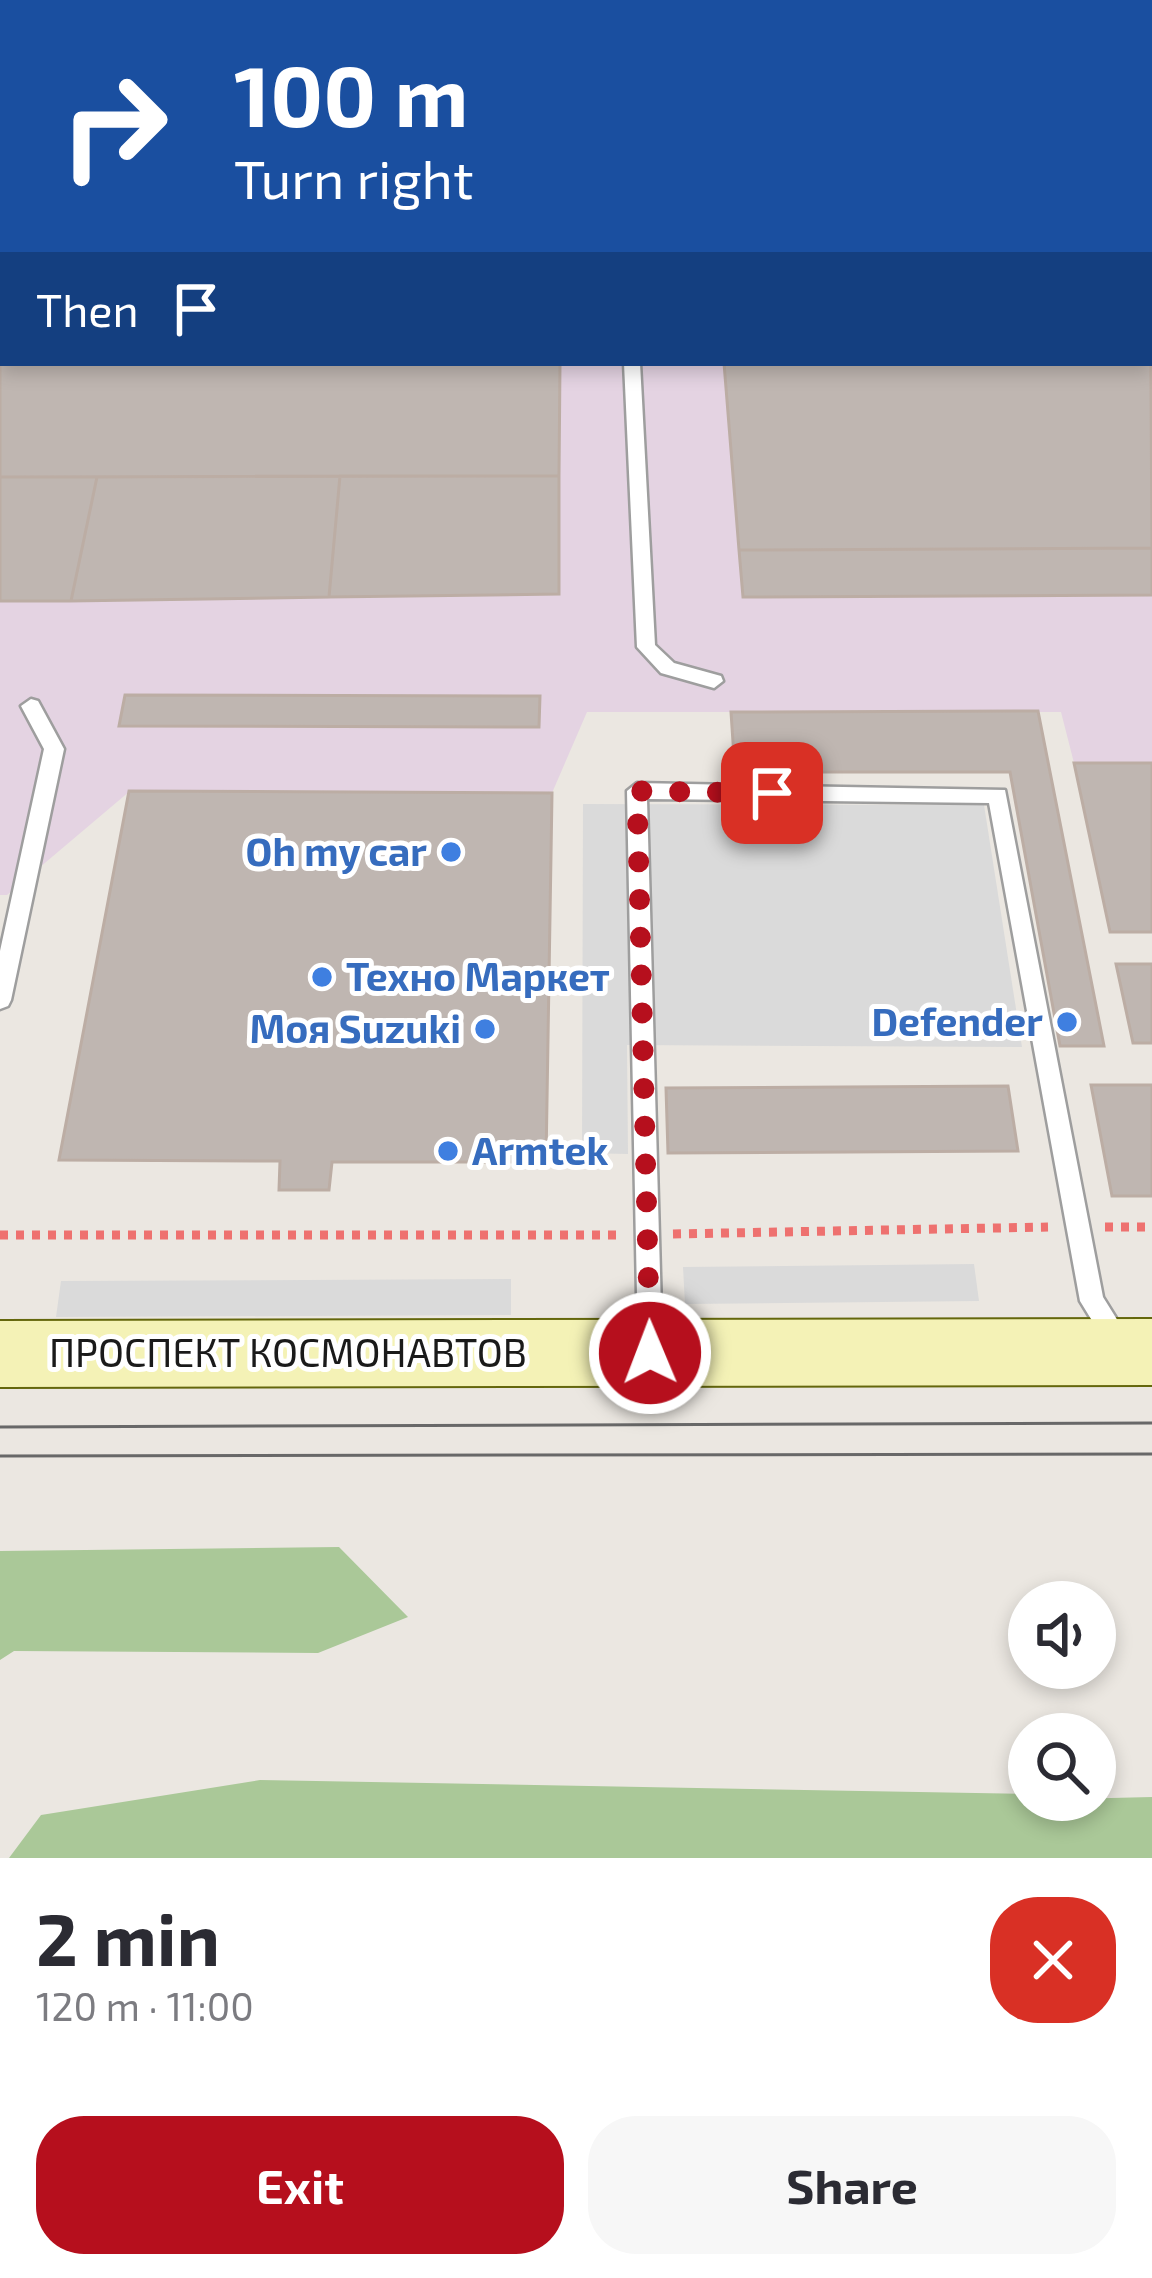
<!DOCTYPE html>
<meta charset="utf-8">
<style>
:root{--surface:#fff;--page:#f7f7f7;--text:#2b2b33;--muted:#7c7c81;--accent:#b60f1d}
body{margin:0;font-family:"Exo 2",sans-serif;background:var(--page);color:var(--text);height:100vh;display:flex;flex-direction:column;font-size:45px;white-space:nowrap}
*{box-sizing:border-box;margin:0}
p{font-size:39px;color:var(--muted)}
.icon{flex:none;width:66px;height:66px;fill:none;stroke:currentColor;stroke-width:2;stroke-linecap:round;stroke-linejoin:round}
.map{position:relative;height:1858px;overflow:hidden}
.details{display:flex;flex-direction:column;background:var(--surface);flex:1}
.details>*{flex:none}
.banner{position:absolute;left:0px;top:0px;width:1152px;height:366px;box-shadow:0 6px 18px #0003;background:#1a4fa0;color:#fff;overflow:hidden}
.buttons{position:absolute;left:1008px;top:1581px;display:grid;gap:24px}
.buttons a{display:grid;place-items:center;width:108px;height:108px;border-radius:50%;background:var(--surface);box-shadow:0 6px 18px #0003;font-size:60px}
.pin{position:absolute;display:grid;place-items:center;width:102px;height:102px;color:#fff;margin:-51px;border-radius:24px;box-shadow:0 6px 18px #0006}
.me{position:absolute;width:132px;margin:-66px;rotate:359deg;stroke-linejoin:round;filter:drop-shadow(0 0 9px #0008)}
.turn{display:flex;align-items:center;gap:42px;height:252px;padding:0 36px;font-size:54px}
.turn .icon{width:156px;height:156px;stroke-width:2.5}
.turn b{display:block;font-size:84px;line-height:102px}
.then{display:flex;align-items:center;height:114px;padding:0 36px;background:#0003;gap:24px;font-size:45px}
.round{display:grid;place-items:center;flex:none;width:126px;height:126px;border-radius:48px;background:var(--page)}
.summary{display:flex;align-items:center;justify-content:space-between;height:204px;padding:0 36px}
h1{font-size:72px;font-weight:700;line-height:90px}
.action{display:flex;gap:24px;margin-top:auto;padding:24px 36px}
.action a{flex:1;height:138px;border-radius:48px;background:var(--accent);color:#fff;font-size:48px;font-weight:700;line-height:138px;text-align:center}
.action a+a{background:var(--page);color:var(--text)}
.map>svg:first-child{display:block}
</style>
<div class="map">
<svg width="1152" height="1858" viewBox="0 0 1152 1858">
<rect width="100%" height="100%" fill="#ebe7e1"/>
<path fill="#e4d3e2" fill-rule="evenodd" d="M0,0H1152V763H1074L1061,712H587L552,793L130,791L7,895H0ZM3,3H1149V363H3Z"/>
<path fill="#aac898" d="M339,1547L408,1617L318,1653L14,1651L0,1660V1551Z
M260,1780L1029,1794V1800L1152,1797V1858H9L41,1815Z"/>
<path fill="#dadada" d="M583,804L984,805L1022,1047L627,1045L628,1154L582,1153Z
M974,1264L979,1301L685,1304L683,1267Z
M511,1279V1315L56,1317L61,1281Z"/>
<path fill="#bfb6b1" stroke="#bcada4" stroke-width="3" d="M0,0H564L3,3V363H560L559,476L0,477Z
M694,0H1122L1123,3H694Z
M1149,80L1152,548L739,550L724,363H1149Z
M340,476H559V594L329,597Z
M340,476L329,597L71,601L97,477Z
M0,477H97L71,601H0Z
M1152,548V595L743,597L739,550Z
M125,695L540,696L539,727L119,726Z
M1038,711L1104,1046H1060L1010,772H735L731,712Z
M1074,763H1152V932H1110Z
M129,791L552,793L546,1162H332L329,1190H279L280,1161L59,1160Z
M1116,964H1152V1043H1133Z
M1091,1085H1152V1196H1112Z
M1008,1086L1018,1151L668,1153L666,1088Z"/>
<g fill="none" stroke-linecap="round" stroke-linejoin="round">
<g stroke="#9e9e9e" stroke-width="5">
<path id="service" d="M612,0H626V3H612Z
M624,363H640L655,645L674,663L721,676L723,681L714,688L661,673L637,647Z
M31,699L38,701L64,749L11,1000L8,1006L0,1009V951L44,749L21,706Z
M637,783L1005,790L1103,1297L1131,1342L1128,1350L1119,1353L1110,1350L1080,1301L989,803L647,799L662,1346L659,1354L650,1357L641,1354L638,1346L627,791Z"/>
</g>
<g stroke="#64670c" stroke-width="4">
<path id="secondary" d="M1152,1319V1385L0,1387V1321Z"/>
</g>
<path stroke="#ee716f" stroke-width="9" stroke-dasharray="8 8" stroke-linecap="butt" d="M1105,1227H1152
M673,1234L1048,1227
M0,1235H616"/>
<use href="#service" fill="#fff" fill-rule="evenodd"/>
<use href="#secondary" fill="#f4f2b6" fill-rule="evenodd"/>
<path stroke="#686868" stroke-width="3" d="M0,1427L1152,1423
M0,1456L1152,1454"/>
</g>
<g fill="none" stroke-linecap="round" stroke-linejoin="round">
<path stroke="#b60f1d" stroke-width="21" stroke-dasharray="0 37.8" d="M650,1353L637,791L772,793"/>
</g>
<g fill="#3f7fe0" stroke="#fff" stroke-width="4.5">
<circle cx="451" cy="852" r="12"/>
<circle cx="322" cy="977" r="12"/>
<circle cx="1067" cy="1022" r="12"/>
<circle cx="485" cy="1029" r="12"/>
<circle cx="448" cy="1151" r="12"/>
</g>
<g text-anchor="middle" stroke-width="10" stroke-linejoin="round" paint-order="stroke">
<g font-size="39" font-weight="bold" fill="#366cbe" stroke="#fff" text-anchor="end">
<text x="427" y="866">Oh my car</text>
<text x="346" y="991" text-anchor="start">Техно Маркет</text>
<text x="1043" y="1036">Defender</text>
<text x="461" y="1043">Моя Suzuki</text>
<text x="472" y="1165" text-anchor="start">Armtek</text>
</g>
<g font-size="39" fill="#1a1a1a" stroke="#fff">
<text x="288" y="1367">ПРОСПЕКТ КОСМОНАВТОВ</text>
</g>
</g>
</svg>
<div class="buttons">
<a><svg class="icon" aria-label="sound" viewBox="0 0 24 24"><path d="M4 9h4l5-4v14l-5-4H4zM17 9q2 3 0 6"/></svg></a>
<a><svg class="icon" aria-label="search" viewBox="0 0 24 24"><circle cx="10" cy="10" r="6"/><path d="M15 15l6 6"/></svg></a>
</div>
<div class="pin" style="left:772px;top:793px;background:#d93025"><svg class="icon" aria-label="arrive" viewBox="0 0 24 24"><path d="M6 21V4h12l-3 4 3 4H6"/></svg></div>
<svg class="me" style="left:650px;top:1353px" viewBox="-20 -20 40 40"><circle r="17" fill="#b60f1d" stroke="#fff" stroke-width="3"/><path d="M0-11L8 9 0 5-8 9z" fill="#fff"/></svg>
<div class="banner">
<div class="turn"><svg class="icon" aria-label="right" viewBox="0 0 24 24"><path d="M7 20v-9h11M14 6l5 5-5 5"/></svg><div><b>100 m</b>Turn right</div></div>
<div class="then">Then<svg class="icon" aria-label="arrive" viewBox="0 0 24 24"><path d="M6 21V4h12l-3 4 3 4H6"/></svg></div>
</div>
</div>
<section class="details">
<div class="summary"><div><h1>2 min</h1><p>120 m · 11:00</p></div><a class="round" style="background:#d93025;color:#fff"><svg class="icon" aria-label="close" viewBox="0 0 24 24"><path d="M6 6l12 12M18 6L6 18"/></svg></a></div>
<div class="action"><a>Exit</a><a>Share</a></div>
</section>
